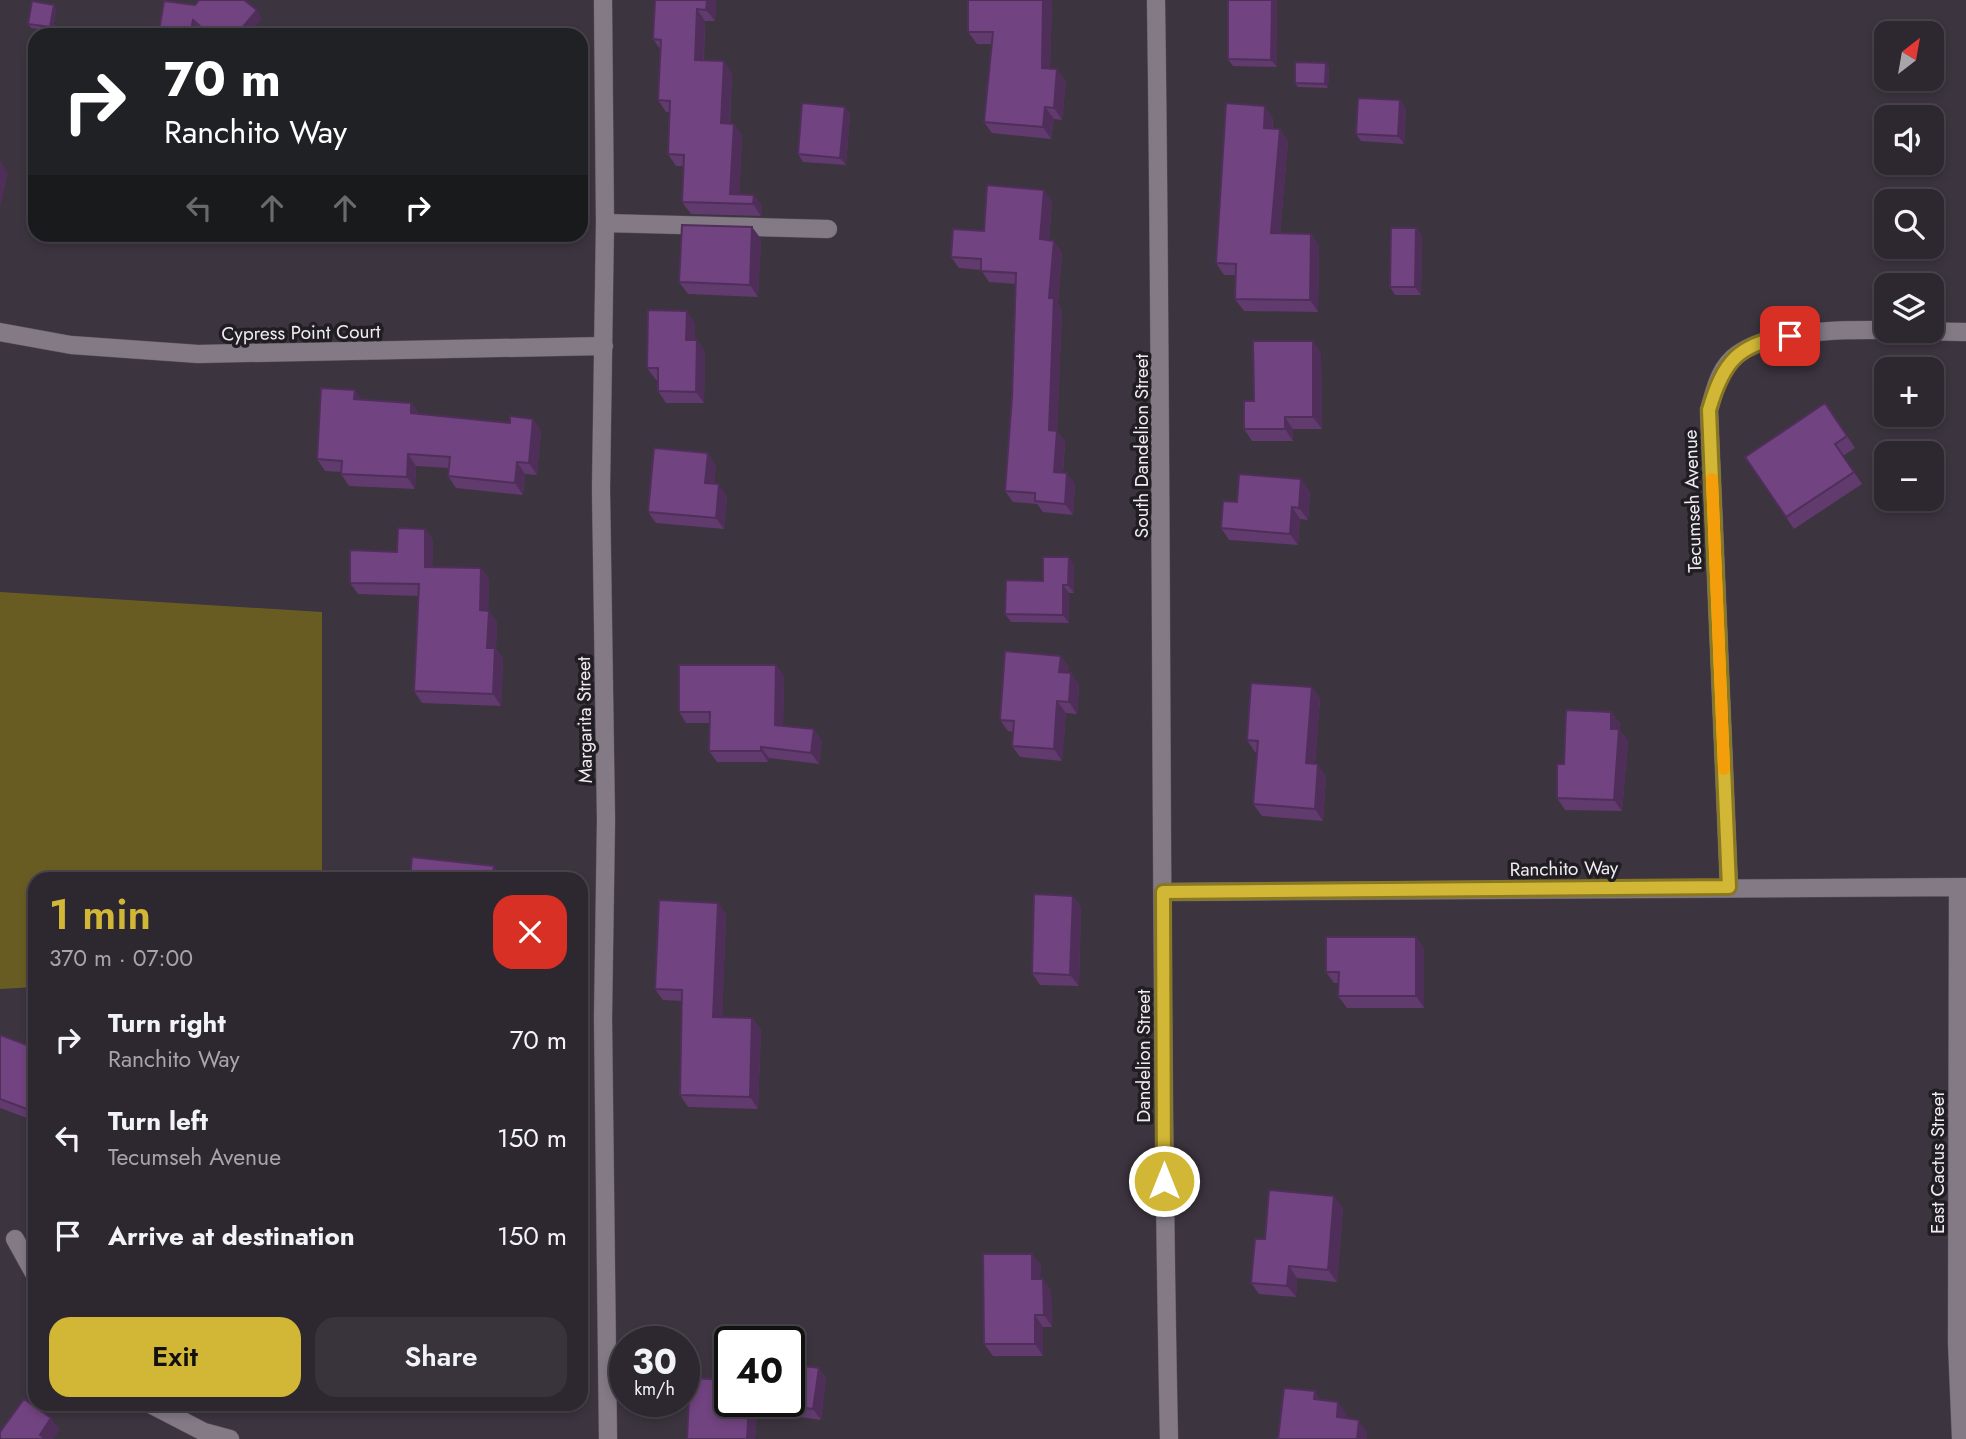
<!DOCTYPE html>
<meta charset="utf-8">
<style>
:root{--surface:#2d272f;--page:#39333b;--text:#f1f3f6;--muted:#a7a5aa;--line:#48444b;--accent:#d2b736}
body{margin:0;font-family:Jost,sans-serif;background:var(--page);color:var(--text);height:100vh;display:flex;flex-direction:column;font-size:26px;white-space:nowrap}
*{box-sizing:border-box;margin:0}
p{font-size:23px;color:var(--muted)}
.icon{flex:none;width:38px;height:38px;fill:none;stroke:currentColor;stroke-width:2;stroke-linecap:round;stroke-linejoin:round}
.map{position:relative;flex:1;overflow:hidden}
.panel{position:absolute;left:28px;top:872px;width:560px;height:539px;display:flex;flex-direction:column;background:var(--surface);border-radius:21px;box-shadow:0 4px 10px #0003,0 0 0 2px var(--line)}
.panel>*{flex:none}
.banner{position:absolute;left:28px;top:28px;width:560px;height:214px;border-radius:21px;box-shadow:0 4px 10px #0003,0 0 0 2px var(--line);background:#202124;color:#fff;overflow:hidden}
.needle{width:46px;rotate:31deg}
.fabs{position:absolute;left:1874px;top:21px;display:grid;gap:14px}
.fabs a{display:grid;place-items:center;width:70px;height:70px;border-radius:14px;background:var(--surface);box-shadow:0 4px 10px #0003,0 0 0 2px var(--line);font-size:35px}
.speed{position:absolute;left:609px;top:1326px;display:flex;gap:14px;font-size:35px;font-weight:700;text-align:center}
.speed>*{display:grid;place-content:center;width:91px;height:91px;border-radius:50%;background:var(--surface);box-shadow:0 4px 10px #0003,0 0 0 2px var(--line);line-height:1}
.speed small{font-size:18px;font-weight:400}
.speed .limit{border:4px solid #111;border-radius:10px;background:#fff;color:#111}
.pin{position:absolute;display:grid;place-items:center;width:60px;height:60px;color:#fff;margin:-30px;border-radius:14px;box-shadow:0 4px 10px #0006}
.me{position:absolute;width:77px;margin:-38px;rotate:0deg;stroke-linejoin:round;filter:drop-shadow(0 0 5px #0008)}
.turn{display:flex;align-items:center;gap:24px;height:147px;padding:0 21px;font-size:32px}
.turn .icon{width:91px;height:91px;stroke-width:2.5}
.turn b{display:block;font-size:49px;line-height:60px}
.lanes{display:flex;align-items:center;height:66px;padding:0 21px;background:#0003;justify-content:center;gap:35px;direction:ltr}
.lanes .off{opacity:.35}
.round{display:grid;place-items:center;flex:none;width:74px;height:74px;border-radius:21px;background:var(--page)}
.headline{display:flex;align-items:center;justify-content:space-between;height:119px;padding:0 21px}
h1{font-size:42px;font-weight:600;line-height:52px;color:var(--accent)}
.cta{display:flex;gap:14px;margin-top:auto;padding:14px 21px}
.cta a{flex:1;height:80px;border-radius:21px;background:var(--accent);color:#111;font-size:28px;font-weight:600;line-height:80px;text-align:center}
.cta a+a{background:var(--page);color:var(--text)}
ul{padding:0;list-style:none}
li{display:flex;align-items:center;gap:21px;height:98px;padding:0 21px}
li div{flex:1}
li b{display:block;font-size:26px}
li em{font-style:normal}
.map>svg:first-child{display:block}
</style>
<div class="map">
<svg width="1966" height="1439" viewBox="0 0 1966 1439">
<rect width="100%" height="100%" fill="#3c343f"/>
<path fill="#695c23" d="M0,592L322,612V878H35V987L0,989Z"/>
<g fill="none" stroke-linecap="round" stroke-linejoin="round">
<g stroke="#58525b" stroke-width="19">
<path id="minor" d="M603,0L605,223L601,489L606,820L603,1018L608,1439
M605,223L828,229
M0,332L71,345L198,354L604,346
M1729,887L1709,410C1715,390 1719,367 1738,354C1786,320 1906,332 1966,332
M1958,888L1957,1343L1961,1439
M1163,892L1966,887
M15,1239L35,1275
M150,1404L204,1432L230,1439"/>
</g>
<g stroke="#58525b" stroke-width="19">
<path id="tertiary" d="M1156,0C1163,480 1159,959 1169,1439"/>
</g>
<use href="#minor" stroke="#837a86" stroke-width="18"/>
<use href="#tertiary" stroke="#837a86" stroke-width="18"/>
</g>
<path fill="#613a6e" d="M655,0H716L715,21H705L704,60L732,73L730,124H734L742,136L739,194L754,195L762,206L761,216L691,214L682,202L684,166H676L668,154L669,112H666L658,100L660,49L653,39Z
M968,0H1052L1050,68L1066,81L1062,120L1054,119L1051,139L992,133L984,122L992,44H977L968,32Z
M1228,0H1277V67L1233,66L1228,59Z
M164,1L262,18L248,35H207L198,28L197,35H162L159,31Z
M56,9L53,31L31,28L28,24Z
M1326,63L1329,67L1328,88L1298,87L1295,83Z
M845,107L850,115L846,165L803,162L798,154Z
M1406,108L1404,144L1361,141L1356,134Z
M1273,118V129L1288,141L1280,234H1311L1319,246L1318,312L1244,311L1235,299L1236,275H1224L1216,263Z
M1052,201L1049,240L1062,252L1058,304L1062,310L1057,431L1065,442L1063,473L1075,484L1073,515L1043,512L1037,504L1013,502L1005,491L1012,397L1015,284L989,282L981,270L959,268L951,257L984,231Z
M752,227L761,239L758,297L688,294L679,282Z
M1416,228L1422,236L1421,295H1395L1390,287Z
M319,234H423V242L322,238Z
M695,323V340H697L705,352L704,403H666L658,391V380H656L647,368Z
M1321,353L1322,429H1293V441H1252L1244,429L1254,401Z
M355,390L361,400L411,403L419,414L541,430L537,475L525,474L523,495L456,488L448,476L449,468L416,466L415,489L349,486L341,474V472L325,471L317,459Z
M1825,403L1855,448L1843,456L1862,484L1794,529L1745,457Z
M716,465L714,484L727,496L724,529L656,523L648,512Z
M1310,491L1308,520L1300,519L1298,545L1229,540L1221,528L1237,502Z
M425,529L433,540V567L481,568L489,579L488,611L497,622L496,649L503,659L501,706L422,703L414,691L418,596L358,594L350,583L397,552Z
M1074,565V593H1069V623L1011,622L1005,614L1043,581Z
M1061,656L1069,667L1068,672L1079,684L1077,714L1066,713L1062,761L1020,757L1012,746L1013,732L1008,731L1000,720Z
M776,665L784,676L783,726L822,740L819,764L769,758L768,762H717L709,751L710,723H686L679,712Z
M1312,687L1320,699L1315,764L1326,776L1323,821L1262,816L1253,804L1258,752H1255L1247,740Z
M1611,712L1620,723L1619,729L1628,741L1622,811L1565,810L1557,798Z
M1073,896L1081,907L1079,986L1040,985L1032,973Z
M718,903L726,915L722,1017L752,1018L761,1030L758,1109L688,1107L680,1095L682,1001L663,1000L655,989Z
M1416,937L1424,949V1008H1347L1338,996V983H1334L1326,972Z
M0,1035L35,1048V1121L0,1108Z
M1343,1208L1337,1282L1297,1278L1296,1297L1259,1294L1251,1283L1265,1239Z
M1041,1265V1279H1043L1051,1291L1052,1327H1043V1356H993L984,1344Z
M819,1368L826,1379L821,1420L757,1411L755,1439H687L730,1402H789Z"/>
<path fill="#4f2f5a" d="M707,0H716L715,21L706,10Z
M1043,0H1052L1050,79L1042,68Z
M1272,0H1277V67L1271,60Z
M54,5L56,9L53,31L50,27Z
M697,9L705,21L703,71L695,60Z
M257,10L262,18L248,35H236Z
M193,20L198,28L197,35H190Z
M724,61L732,73L729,135L721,123Z
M1326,63L1329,67L1328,88L1325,84Z
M1057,69L1066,81L1062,120L1054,108Z
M1400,100L1406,108L1404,144L1398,136Z
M1265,106L1273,118L1272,140L1264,128Z
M845,107L850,115L846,165L840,158Z
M1045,107L1054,119L1051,139L1043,127Z
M734,124L742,136L739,204L730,194Z
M1280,129L1288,141L1279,245L1271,233Z
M0,161L8,173L0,208Z
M1044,190L1052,201L1048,251L1040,239Z
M754,195L762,206L761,216L753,204Z
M752,227L761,239L758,297L750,285Z
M1416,228L1422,236L1421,295L1415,287Z
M418,234H423V242Z
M1311,234L1319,246L1318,312L1310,300Z
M1054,241L1062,252L1058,304L1062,310L1057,433V431L1065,442L1062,484L1054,472L1049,430V298Z
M687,311L695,323V352L686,340Z
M697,340L705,352L704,403L696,392Z
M1313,341L1321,353L1322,429L1313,417Z
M355,390L363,402L354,399Z
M411,403L419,415L411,413Z
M1285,417L1293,429V441L1285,429Z
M533,419L541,430L537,475L529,463Z
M708,453L716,465L713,495L705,483Z
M408,454L416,466L415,489L407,477Z
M517,462L525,474L523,495L515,483Z
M1067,473L1075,484L1073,515L1065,504Z
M1301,479L1310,491L1308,520L1299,508Z
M719,484L727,496L724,529L716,518Z
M1292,507L1300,519L1298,545L1290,534Z
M425,529L433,540V578L425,567Z
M1069,557L1074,565V593L1068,585Z
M481,568L489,579L488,622L480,610Z
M1063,585L1069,593V623L1063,615Z
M489,611L497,622L496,649L503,659L501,706L493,694L487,648Z
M1061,656L1069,667L1067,683L1059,672Z
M776,665L784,676L783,736L775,725Z
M1071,673L1079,684L1077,714L1069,702Z
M1312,687L1320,699L1314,775L1306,763Z
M1057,701L1066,713L1062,761L1054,749Z
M1611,712L1620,723L1619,729L1628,741L1622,811L1614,800L1611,729Z
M814,729L822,740L819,764L811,753Z
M761,747L769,758L768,762L761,751Z
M1318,764L1326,776L1323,821L1315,809Z
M494,866L502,877V878H492Z
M1073,896L1081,907L1079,986L1070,975Z
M718,903L726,915L722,1029L713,1017Z
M1416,937L1424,949V1008L1416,996Z
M752,1018L761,1030L758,1109L750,1097Z
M1334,1196L1343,1208L1337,1282L1328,1270Z
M1032,1254L1041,1265V1291L1032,1279Z
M1289,1266L1297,1278L1296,1297L1287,1286Z
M1043,1279L1051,1291L1052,1327L1044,1315Z
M1035,1315L1043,1327V1356L1035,1344Z
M819,1368L826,1379L821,1420L813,1409Z
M1315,1391L1323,1403L1314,1399Z
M749,1402L757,1411L755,1439H747Z
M1338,1402L1347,1414L1345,1429L1337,1417Z
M51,1418L60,1430L53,1439H43L40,1435Z
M1359,1420L1367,1432V1439H1357Z"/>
<path fill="#714380" stroke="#4f2f5a" stroke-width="2" d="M199,0H244L257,10L236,35H210L193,20L190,35L159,31L164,1L195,5Z
M655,0H707L706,10L697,9L695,60L724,61L721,123L734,124L730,194L754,195L753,204L682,202L684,155L668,154L670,101L658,100L661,40L653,39Z
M968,0H1043L1042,68L1057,69L1054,108L1045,107L1043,127L984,122L993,32H968Z
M1228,0H1272L1271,60L1228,59Z
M32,1L54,5L50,27L28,24Z
M1295,62L1326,63L1325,84L1295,83Z
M1358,98L1400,100L1398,136L1356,134Z
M802,103L845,107L840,158L798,154Z
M1226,103L1265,106L1264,128L1280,129L1271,233L1311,234L1310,300L1235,299L1236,264L1216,263Z
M987,185L1044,190L1040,239L1054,241L1049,298H1054L1049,430L1057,431L1054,472L1067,473L1065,504L1035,501V493L1005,491L1012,397L1016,273L981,271V259L951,257L953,229L984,231Z
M682,225L752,227L750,285L679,282Z
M1391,228H1416L1415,287H1390Z
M648,310L687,311L686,340H697L696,392L658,391V368H647Z
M1253,341H1313V417H1285V429H1244V401H1254Z
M321,388L355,390L354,399L411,403V413L510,423V416L533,419L529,463L517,462L515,483L448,476L450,457L408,454L407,477L341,474L342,461L317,459Z
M1825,403L1847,436L1835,444L1854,472L1786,517L1745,457Z
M654,448L708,453L705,483L719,484L716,518L648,512Z
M1239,474L1301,479L1299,508L1292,507L1290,534L1221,528L1223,501L1237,502Z
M398,528L425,529V567L481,568L480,610L489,611L487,648H495L493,694L414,691L419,584L350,583V550L397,552Z
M1043,557H1069L1068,585H1063V615L1005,614L1006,580L1043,581Z
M1005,651L1061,656L1059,672L1071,673L1069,702L1057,701L1054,749L1012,746L1014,721L1000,720Z
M679,665H776L775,725L814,729L811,753L761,747V751H709L710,712H679Z
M1251,683L1312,687L1306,763L1318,764L1315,809L1253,804L1258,741L1247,740Z
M1566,710L1611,712V729H1619L1614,800L1557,798V764H1564Z
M412,857L494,866L492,878H410Z
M1034,894L1073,896L1070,975L1032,973Z
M659,900L718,903L713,1017L752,1018L750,1097L680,1095L682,990L655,989Z
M1326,937H1416V996H1338L1339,972H1326Z
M0,1035L35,1048V1112L0,1099Z
M1269,1190L1334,1196L1328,1270L1289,1266L1287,1286L1251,1283L1255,1239H1265Z
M983,1254H1032V1279H1043L1044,1315H1035V1344H984Z
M789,1364L819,1368L813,1409L759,1402H789Z
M690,1378L730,1380V1402H749L747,1439H687Z
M1284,1388L1315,1391L1314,1399L1338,1402L1337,1417L1359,1420L1357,1439H1278Z
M24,1399L51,1418L40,1435L46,1439H0V1432Z"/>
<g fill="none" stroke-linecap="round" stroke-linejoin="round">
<g stroke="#887723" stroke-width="18">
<path id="route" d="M1164,1181L1163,892L1729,887L1709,410C1723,362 1738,343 1790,336"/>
</g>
<use href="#route" stroke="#d2b736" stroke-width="12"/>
<path stroke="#f59e0b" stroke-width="12" d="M1712,479L1724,769"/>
</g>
<g text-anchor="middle" stroke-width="7" stroke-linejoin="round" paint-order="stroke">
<g font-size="19" fill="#f0ebf2" stroke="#211e23">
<text transform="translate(301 332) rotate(-1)" y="7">Cypress Point Court</text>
<text transform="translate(1141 446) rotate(-90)" y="7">South Dandelion Street</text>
<text transform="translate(1692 501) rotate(-92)" y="7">Tecumseh Avenue</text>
<text transform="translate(584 720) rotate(-91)" y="7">Margarita Street</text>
<text transform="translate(1564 868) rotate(-1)" y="7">Ranchito Way</text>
<text transform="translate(1143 1056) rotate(-90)" y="7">Dandelion Street</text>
<text transform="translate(1937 1163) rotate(-90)" y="7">East Cactus Street</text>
</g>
</g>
</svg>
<div class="fabs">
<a><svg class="needle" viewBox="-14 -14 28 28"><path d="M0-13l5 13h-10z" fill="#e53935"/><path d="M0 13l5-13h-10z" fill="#a7a5aa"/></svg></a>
<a><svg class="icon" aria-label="sound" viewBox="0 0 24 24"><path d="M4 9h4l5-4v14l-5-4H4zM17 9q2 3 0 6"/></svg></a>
<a><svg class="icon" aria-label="search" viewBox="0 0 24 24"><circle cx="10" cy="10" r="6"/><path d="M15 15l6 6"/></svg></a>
<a><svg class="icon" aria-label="layers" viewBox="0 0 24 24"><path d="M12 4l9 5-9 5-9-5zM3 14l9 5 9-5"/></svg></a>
<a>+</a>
<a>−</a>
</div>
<div class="speed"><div>30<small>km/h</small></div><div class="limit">40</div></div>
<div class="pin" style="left:1790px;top:336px;background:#d93025"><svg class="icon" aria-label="arrive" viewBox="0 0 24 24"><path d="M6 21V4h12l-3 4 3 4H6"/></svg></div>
<svg class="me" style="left:1164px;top:1181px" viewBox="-20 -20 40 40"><circle r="17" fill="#d2b736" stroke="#fff" stroke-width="3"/><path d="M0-11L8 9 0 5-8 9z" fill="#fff"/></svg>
<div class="banner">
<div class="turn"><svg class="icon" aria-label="right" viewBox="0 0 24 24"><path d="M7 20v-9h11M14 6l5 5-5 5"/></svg><div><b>70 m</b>Ranchito Way</div></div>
<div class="lanes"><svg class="icon off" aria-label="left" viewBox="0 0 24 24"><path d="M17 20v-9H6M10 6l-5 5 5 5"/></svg><svg class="icon off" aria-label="ahead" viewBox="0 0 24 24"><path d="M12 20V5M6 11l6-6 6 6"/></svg><svg class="icon off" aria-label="ahead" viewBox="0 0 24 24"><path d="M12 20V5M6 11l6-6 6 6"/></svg><svg class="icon" aria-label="right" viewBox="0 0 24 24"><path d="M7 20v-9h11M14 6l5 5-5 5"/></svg></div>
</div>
<section class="panel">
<div class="headline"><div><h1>1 min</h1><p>370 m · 07:00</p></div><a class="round" style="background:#d93025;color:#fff"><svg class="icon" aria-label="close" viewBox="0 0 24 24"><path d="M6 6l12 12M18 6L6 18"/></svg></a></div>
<ul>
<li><svg class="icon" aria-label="right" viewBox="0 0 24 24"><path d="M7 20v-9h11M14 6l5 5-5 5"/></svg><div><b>Turn right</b><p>Ranchito Way</p></div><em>70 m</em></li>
<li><svg class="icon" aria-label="left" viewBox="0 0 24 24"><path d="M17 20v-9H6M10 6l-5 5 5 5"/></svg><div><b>Turn left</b><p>Tecumseh Avenue</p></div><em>150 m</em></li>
<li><svg class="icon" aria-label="arrive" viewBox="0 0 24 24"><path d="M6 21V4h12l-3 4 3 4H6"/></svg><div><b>Arrive at destination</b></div><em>150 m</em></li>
</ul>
<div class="cta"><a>Exit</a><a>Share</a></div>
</section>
</div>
